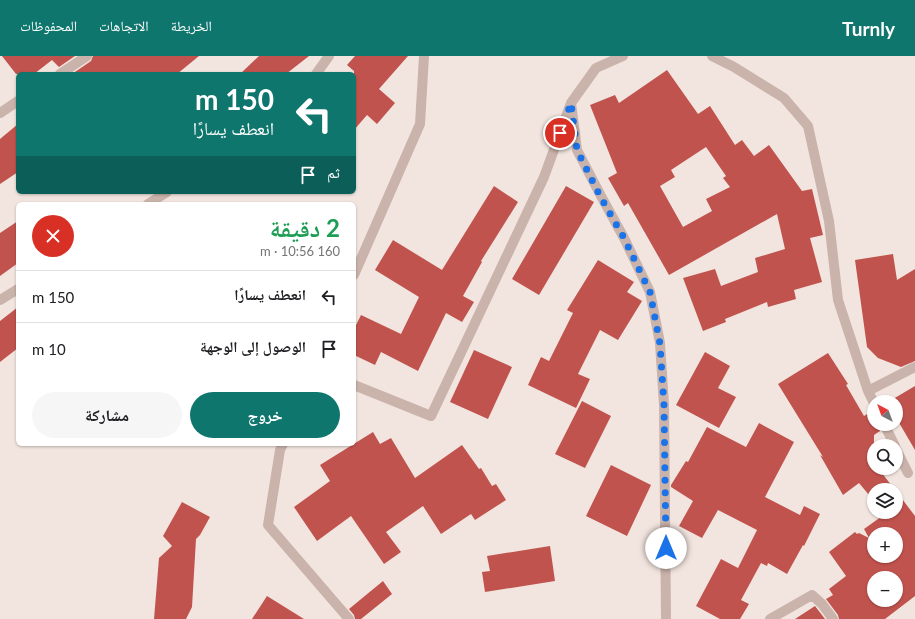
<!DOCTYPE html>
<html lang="ar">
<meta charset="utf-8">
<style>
:root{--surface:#fff;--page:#f6f6f6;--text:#202124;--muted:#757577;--line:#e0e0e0;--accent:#0f766e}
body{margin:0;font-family:Lato,"Noto Naskh Arabic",sans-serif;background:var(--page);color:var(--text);direction:rtl;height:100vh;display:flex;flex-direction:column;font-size:15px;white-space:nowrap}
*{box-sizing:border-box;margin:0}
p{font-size:13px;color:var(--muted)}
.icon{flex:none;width:22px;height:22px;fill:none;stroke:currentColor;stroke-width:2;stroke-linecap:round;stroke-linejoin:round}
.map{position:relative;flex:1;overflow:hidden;direction:ltr}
.details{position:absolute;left:16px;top:146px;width:340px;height:244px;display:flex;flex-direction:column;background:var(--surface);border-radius:6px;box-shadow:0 1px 3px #0004;direction:rtl}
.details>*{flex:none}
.top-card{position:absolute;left:16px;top:16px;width:340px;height:122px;border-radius:6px;box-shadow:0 1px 3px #0004;direction:rtl;background:#0f766e;color:#fff;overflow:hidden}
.needle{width:26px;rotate:319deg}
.tools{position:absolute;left:867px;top:339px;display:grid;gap:8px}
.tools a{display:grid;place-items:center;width:36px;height:36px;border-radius:50%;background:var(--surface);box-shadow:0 1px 3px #0004;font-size:20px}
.pin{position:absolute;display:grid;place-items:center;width:34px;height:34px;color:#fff;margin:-17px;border:2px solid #fff;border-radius:50%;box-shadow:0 1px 4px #0007}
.me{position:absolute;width:44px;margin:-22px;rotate:0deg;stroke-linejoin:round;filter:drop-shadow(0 0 3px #0008)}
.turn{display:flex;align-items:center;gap:14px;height:84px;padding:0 16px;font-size:18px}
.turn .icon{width:52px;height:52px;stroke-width:2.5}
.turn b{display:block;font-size:28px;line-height:34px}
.then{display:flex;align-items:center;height:38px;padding:0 16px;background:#0003;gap:8px;font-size:15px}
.round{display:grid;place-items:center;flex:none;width:42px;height:42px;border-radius:21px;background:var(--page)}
.summary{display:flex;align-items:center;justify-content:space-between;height:68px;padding:0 16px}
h1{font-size:24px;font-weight:700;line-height:30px;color:#1e9e55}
.cta{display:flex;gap:8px;margin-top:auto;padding:8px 16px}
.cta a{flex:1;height:46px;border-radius:24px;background:var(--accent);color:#fff;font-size:16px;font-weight:700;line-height:46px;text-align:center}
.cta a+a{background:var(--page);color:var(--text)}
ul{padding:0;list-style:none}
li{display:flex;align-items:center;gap:12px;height:52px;padding:0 16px;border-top:1px solid var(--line)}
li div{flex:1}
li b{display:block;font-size:15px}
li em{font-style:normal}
header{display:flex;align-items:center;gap:24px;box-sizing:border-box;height:56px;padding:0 20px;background:var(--accent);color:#fff}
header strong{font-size:19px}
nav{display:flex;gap:22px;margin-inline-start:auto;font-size:14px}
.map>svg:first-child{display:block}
</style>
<header>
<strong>Turnly</strong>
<nav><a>الخريطة</a><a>الاتجاهات</a><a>المحفوظات</a></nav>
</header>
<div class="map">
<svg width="915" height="563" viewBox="0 0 915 563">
<rect width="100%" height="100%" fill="#f2e5df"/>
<path fill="#c1534e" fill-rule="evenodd" d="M2,0H75L59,11L52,4L34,18H16Z
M93,0H199L177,18H72L91,5Z
M259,0H309L286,18H240Z
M355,0H408L379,33L395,47L377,68L367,59L354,74V15L347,9Z
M667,14L698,58L710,50L735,89L742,84L754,100L769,89L802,135L812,133L823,179L810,182L822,226L794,234L796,243L768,251L767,246L725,263L726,266L703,275L683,222L715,213L721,230L758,216L755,202L785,193L777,158L669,219L628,147L624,150L608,122L617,117L590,49L615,39L619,47ZM706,91L726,120L723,122L730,131L706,143L712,155L683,171L660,130L675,121L671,114Z
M18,68V116L0,128V83Z
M494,130L518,146L481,205L482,206L463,240L474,246L462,266L446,257L418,315L381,296L375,309L354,299V273L361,259L401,278L419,241L375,214L393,184L442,214Z
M566,130L594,146L539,239L512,223Z
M18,165V207L0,220V177Z
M893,198L897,224L915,213V305L901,311L878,302L867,291L855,204Z
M598,204L634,226L627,236L642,245L618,284L600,274L578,318L590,323L576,352L528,329L541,301L549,305L573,257L567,254Z
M18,251V292L0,306V265Z
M474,294L512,311L488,363L450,346Z
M705,296L730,310L718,332L736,341L719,372L676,349Z
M828,297L848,328L846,329L864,360L874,354V368H878L880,375L874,379V412H878L895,434H874V445L859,427L843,439L820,399L823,401L778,328Z
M915,330V394L898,365L896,366V346H888Z
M582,345L611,360L585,412L555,398Z
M759,367L794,386L765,441L800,459L804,450L820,458L804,490L803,489L787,518L768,507L767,510L761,507L741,544L749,548L740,563H720L696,550L721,503L738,512L757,474L718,454L702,482L679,470L693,445L671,431V429L686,405L688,406L707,371L746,391Z
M373,376L380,388L391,382L415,422L462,389L479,413L481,412L492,430L496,428L506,444L475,464L471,458L441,478L423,450L386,476L401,496L384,508L351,460L317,485L294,451L330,425L320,409Z
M611,409L651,429L627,480L586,460Z
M896,435L915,460V540L885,563H839L838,559L826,543L833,539L829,533L846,520L829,496L855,476L857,478L859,477L869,482L864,473L885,458L883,456H896ZM874,478H896V500H874ZM874,522H896V544H874Z
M182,446L210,461L200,479L196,483L192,551L186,563H154L159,502L172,490L163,480Z
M550,490L555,525L485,536L482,516L490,515L487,500Z
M383,525L392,538L361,563H355L354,559L349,553Z
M267,540L304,563H252Z
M815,550L825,563H795Z"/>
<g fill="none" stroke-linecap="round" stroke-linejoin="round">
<path stroke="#cab3ab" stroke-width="10" d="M712,0L734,11L784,42L808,70L829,165L838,244L868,335L915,311
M60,18L87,0
M316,18L329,0
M571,47L577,94L601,140L624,182L650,236L660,287L664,349L666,563
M0,57L18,45
M148,148L167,136
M354,219L420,68L424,0
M0,244L18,233
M354,329L431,360L544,121L571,47L596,12L623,0
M868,335L874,347
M884,368L895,390
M283,388L280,394L268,469L349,563
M896,393L908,417
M770,563L812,539L822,548L833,563"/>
</g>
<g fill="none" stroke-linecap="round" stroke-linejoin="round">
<path stroke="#1a73e8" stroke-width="7" stroke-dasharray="0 12.6" d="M560,77L571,47L577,94L600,140L624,182L650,236L660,288L664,349L666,492"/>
</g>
</svg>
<div class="tools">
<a><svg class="needle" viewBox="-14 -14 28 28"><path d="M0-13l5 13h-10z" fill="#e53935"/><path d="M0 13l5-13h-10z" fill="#757577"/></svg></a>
<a><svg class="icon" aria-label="search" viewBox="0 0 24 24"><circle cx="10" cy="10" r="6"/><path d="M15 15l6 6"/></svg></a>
<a><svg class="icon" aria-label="layers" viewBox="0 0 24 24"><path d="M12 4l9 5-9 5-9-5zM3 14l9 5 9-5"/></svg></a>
<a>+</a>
<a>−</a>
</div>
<div class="pin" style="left:560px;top:77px;background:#d93025"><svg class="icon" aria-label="arrive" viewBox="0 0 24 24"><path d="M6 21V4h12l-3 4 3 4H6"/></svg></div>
<svg class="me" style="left:666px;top:492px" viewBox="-20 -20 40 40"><circle r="19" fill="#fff"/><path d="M0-13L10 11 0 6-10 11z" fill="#1a73e8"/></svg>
<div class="top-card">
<div class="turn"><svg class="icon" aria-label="left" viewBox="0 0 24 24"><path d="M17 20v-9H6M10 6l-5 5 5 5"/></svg><div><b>150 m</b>انعطف يسارًا</div></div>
<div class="then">ثم<svg class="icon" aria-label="arrive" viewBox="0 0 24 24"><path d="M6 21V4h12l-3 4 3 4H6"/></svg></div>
</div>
<section class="details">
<div class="summary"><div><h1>2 دقيقة</h1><p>160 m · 10:56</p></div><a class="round" style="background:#d93025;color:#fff"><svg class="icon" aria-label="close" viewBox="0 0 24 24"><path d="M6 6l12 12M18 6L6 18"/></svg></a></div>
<ul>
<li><svg class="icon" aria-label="left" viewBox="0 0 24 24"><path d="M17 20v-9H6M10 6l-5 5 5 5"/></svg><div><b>انعطف يسارًا</b></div><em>150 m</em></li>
<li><svg class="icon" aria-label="arrive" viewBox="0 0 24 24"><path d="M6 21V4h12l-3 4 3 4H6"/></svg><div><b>الوصول إلى الوجهة</b></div><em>10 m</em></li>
</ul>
<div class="cta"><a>خروج</a><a>مشاركة</a></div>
</section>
</div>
